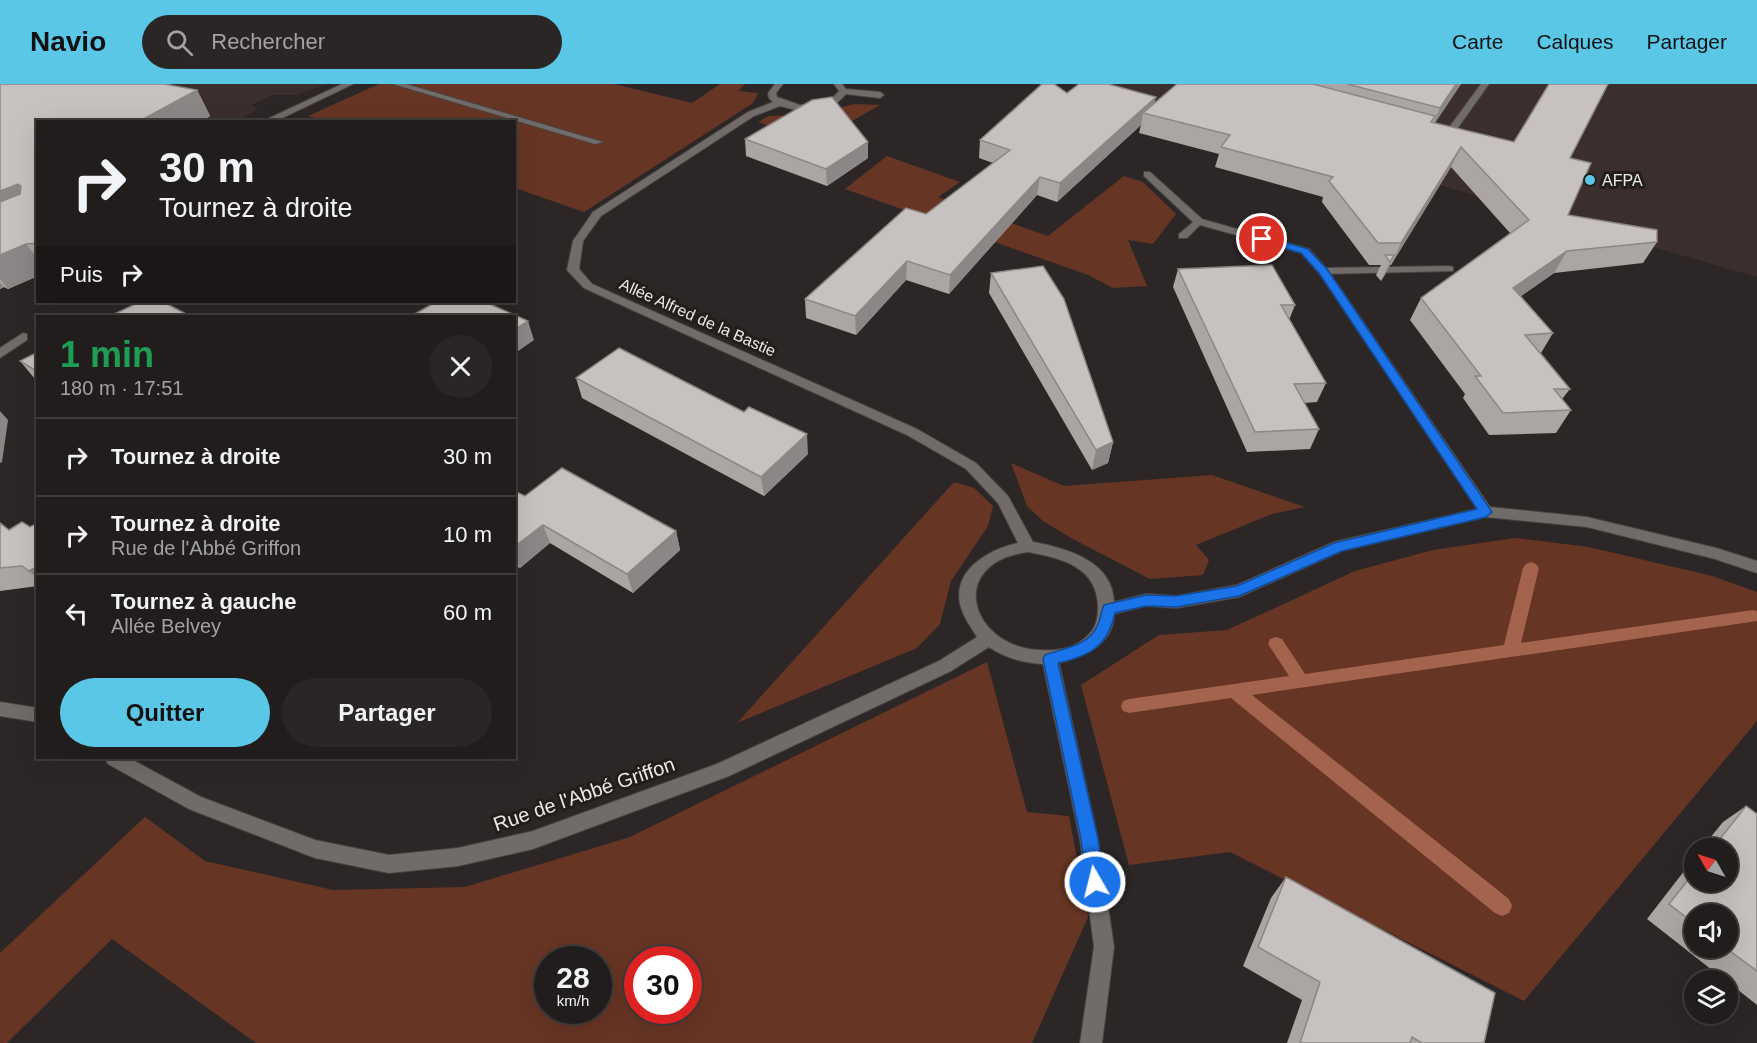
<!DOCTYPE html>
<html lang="fr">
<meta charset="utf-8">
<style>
:root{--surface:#211d1c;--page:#292625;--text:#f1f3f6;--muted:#a2a2a3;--line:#3e3b3b;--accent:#5bc7e7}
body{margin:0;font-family:Helvetica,sans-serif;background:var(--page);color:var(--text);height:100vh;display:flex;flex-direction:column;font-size:22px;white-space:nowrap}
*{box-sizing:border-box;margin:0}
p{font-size:20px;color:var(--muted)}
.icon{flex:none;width:33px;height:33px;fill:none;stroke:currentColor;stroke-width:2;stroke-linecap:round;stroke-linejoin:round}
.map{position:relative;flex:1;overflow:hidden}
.panel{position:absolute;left:36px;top:231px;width:480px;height:444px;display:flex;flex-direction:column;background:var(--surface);border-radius:0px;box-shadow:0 6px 24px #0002,0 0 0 2px var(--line)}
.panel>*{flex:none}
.banner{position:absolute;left:36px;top:36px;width:480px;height:183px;border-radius:0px;box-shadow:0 6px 24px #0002,0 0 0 2px var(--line);background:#211d1c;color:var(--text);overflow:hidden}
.needle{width:39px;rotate:309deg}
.buttons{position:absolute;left:1684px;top:754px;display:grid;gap:12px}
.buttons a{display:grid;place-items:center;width:54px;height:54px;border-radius:50%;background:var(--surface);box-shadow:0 6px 24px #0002,0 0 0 2px var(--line);font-size:30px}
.speed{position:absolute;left:534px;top:862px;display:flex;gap:12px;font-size:30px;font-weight:700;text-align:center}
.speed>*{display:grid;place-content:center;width:78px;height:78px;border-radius:50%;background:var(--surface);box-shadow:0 6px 24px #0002,0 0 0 2px var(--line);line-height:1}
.speed small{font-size:15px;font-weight:400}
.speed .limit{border:9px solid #d22;background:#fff;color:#111}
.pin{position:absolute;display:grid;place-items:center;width:51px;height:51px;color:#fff;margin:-26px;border:3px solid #fff;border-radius:50%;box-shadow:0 2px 6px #0007}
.me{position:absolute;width:66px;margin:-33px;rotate:352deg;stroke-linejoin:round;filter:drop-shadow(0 0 4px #0008)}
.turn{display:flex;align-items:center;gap:21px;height:126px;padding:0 24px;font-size:27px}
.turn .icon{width:78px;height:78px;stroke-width:2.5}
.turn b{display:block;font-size:42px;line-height:51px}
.then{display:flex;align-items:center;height:57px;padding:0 24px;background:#0003;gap:12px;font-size:22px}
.round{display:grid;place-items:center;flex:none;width:63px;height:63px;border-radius:32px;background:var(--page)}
.head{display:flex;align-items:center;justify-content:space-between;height:102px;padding:0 24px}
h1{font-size:36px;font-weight:800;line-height:45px;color:#1e9e55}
.primary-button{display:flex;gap:12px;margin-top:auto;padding:12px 24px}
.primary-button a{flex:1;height:69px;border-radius:36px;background:var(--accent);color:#111;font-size:24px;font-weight:800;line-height:69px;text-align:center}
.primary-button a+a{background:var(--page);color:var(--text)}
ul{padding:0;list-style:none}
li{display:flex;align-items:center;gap:18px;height:78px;padding:0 24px;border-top:2px solid var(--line)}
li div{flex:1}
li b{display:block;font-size:22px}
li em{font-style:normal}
header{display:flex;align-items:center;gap:36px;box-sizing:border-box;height:84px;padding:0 30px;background:var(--accent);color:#111}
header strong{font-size:28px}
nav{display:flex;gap:33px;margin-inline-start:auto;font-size:21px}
.search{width:420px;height:54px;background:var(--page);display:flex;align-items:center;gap:15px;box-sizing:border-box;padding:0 21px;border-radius:33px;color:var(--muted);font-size:22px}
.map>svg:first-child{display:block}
</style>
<header>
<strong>Navio</strong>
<div class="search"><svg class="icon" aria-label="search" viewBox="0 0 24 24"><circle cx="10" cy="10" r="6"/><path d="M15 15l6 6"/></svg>Rechercher</div>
<nav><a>Carte</a><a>Calques</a><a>Partager</a></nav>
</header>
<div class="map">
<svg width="1757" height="959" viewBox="0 0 1757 959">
<rect width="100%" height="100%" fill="#2c2726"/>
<path fill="#3a2f2c" d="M0,0H327L296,11H272L252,21L257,25L239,37L38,38Z
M1089,0H1757V193Z"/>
<path fill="#673524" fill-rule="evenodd" d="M379,0H614L692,19L720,0H745L738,7L758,9L753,19L584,128L515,104L514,38H323L308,32Z
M855,20L880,21L815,58L758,38L769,32L812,30Z
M887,72L960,98L938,113L1048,152L1124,92L1143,98L1176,130L1153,160L1128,156L1147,202L1113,204L1088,191L845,105Z
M1011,379L1064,402L1212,391L1305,423L1272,430L1196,461L1209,476L1203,491L1150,495L1071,454L1043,437L1027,422Z
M954,398L974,404L993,422L988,442L951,497L940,540L917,564L737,639Z
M1515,454L1589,463L1712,492L1757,508V637L1524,917L1230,768L1129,781L1081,601L1159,551L1227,546L1355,487L1433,466Z
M987,578L1027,728L1069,732L1088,833L1032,959H256L112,855L7,959H0V869L145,733L205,777L333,806L465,803L630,753ZM548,876H598V927H548ZM638,876H688V927H638Z"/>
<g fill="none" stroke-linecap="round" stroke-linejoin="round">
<path fill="#a4634d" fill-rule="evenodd" d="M1531,478L1536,480L1539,484L1521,559L1753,526L1757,527V537L1252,611L1509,815L1512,822L1509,829L1502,832L1495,829L1231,614L1129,629L1123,627L1121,622L1123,617L1129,615L1289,592L1268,560L1270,555L1276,553L1282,555L1305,590L1504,561L1523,484L1526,480Z"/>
<g stroke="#484443" stroke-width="2">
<path id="service" d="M393,0H406L603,58L595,60Z
M1481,0H1489L1450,55L1438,53V49H1445Z
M1144,88H1150L1202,135V139H1194L1144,92Z
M1449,182L1453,183V187L1323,190L1317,187L1323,184Z"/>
</g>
<g stroke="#484443" stroke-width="2">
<path id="minor" d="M342,0H353L274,38H261Z
M775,0H783L776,9L777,13L800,21L828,19L839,7L834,0H842L846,5L880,8L884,11L880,14L846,10L834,22L822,26L800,27L780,22L754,32L601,132L583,157L579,185L592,200L917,345L976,379L1008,412L1033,458C1066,464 1113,477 1114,518L1146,510L1176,512L1237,501L1334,458L1477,425L1319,189L1301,169L1200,141L1187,154H1179V150L1198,134L1309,165L1327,185L1490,423L1587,433L1716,464L1757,477V489L1715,475L1587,443L1486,433L1342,467L1239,513L1176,524L1146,522L1114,530C1114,560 1083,573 1059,579L1098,755L1114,863L1102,959H1080L1094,863L1080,755L1043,580C1024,579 1005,574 989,563L951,587L729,692L533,765L458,782L389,789L315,774L189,725L108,680L105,674H129L201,713L315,756L389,771L458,764L533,747L717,680L939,577L977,553C971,543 963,533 960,520C953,485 990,465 1018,459L998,419L966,385L907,351L584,204L567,186L573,157L593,128L748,28L773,18L769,14L768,9ZM1028,468C1062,474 1098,483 1098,524C1098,540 1093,549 1080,558C1068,566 1054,567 1040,566C970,563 945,479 1028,468Z
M23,249L27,250V256L0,274V264Z
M0,618L38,624V638L0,632Z"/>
</g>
<use href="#service" fill="#716c6a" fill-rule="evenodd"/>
<use href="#minor" fill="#716c6a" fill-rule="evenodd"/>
</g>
<path fill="#aba6a4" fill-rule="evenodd" d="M0,0L197,6L210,32L201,38H38V192L8,205L4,203L0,205Z
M1177,0H1461L1435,39L1570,74L1568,131L1657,158L1643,179L1554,189L1521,212L1553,249L1541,269L1570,305L1562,315L1571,326L1556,349L1489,351L1463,314L1465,310L1410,236L1421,214L1510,149L1451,83L1391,181H1390L1381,197L1376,191L1381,181H1369L1322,118L1323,113L1215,83L1219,70L1139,49L1141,41L1057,118L1037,111L949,210L906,196L856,251L806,234L805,215L926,130L993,79L979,74L980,56L1067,9L1155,19Z
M745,55L868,74L827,102L746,72Z
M1178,185L1295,221L1289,236L1326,299L1317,318L1304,319L1319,345L1310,365L1247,368L1173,203Z
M991,189L1113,358L1108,379L1092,386L989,209Z
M38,268V296L35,295L20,277Z
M576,294L744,328L808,370L764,412L582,314Z
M514,407L525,412L676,447L680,466L633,509L550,459L520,484L514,481Z
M0,439L9,446L30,443L38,439V502L0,507Z
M1746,722L1757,730V921L1728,898V897H1726L1647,835L1695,773V798L1728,765H1701L1723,738ZM1695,831L1728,864H1695Z
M1286,793L1484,959H1287L1302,916L1243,882L1271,814Z"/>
<path fill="#8b8786" d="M1456,0H1461L1431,44L1440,24Z
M197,6L210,32L201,38H138Z
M1156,13L1152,30L1143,29L1141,41L1057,118L1060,99Z
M868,58V74L827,102L826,85Z
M1461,63L1451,83L1391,181L1401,159Z
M1040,93L1037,111L949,210L950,191Z
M18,100L37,128L0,143V107Z
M26,160L38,175V192L8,205L0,195V171Z
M1567,167L1554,189L1501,226L1513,204Z
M1394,171L1385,191L1381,197L1390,178Z
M907,177L906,196L856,251L855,232Z
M0,198L4,203L0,205Z
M528,237L534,256L514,270V246Z
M0,327L8,336L2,378L0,379Z
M807,350L808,370L764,412L761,393Z
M1113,358L1108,379L1092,386L1096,366Z
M543,441L550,459L520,484L514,472V463Z
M676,447L680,466L633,509L627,490Z
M38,482V495L29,487Z"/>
<path fill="#c7c1bf" stroke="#8b8786" stroke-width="1.5" d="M0,0H164L197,6L138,38H38V159L26,160L0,171V118L20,110L21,102L18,100L0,107Z
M1042,0H1054L1067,9L1079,0H1108L1156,13L1060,99L1040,93L950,191L907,177L855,232L805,215L906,124L926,130L1010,66L980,56Z
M1177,0H1313L1435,32L1431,38L1514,58L1549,0H1608L1570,74L1591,79L1568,131L1657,146V158L1567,167L1513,204L1553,249L1525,251L1570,305H1554L1571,326L1503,329L1475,292H1481L1421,214L1529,136L1461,63L1401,159H1378L1329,97L1333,93L1221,63L1230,51L1143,29Z
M1347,0H1456L1440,24Z
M832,13L868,58L826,85L745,55L812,16Z
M1385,171H1394L1390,178Z
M1272,181L1295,221H1281L1326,299L1294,300L1319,345L1255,348L1178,185Z
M1043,182L1064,215L1113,358L1096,366L991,189Z
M140,218H163L190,232H110Z
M436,218H485L528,237L514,246V232H411Z
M619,264L744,328L749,323L807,350L761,393L576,294Z
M38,268V288L20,277Z
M562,384L676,447L627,490L543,441L514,463V407L525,412Z
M22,438L30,443L38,439V482L29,487L22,482L0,484V439L9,446Z
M1746,722L1757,730V887L1726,864H1728V831H1695V840L1669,820L1695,787V798H1728V765H1712Z
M1286,793L1495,909L1484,959H1422L1412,953L1410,959H1300L1320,898L1258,863Z"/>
<path fill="#1a73e8" stroke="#114b97" stroke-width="1.5" d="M1262,152L1308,165L1327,185L1492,428L1486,433L1342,467L1239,512L1176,523L1146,522L1115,529C1108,562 1090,572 1058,579L1098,755L1104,798L1101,804L1095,806L1089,804L1086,798L1081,755L1043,575L1045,571C1064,564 1090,562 1098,540C1101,534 1101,527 1104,521L1146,511L1176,512L1237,502L1334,459L1477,425L1319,189L1301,169L1259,157L1257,155Z"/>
<circle fill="#5bc7e7" stroke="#221e1c" stroke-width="2" cx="1590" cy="96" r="6"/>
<g text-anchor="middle" stroke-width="6" stroke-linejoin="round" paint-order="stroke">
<g font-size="16" fill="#ece9e8" stroke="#221e1c" text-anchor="start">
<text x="1602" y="102">AFPA</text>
</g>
<g font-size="16" fill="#ece9e8" stroke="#221e1c">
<text transform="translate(698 233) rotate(24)" y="6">Allée Alfred de la Bastie</text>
</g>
<g font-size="20" fill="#ece9e8" stroke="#221e1c">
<text transform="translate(584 710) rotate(-19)" y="7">Rue de l'Abbé Griffon</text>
</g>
</g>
</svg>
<div class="buttons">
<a><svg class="needle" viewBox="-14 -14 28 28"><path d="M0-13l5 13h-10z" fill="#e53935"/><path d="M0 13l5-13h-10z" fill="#a2a2a3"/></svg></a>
<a><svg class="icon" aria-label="sound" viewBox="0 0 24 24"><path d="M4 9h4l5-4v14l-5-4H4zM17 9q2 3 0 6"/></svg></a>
<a><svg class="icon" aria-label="layers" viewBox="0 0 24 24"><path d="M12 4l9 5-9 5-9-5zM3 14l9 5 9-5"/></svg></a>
</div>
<div class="speed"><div>28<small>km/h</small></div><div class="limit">30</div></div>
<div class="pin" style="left:1262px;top:155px;background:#d93025"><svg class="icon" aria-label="arrive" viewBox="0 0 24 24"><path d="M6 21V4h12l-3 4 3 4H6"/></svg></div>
<svg class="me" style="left:1095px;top:798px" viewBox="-20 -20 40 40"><circle r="17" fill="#1a73e8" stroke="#fff" stroke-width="3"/><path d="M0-11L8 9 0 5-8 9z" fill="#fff"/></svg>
<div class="banner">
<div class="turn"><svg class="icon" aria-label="right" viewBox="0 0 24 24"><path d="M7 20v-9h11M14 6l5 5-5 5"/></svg><div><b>30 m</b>Tournez à droite</div></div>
<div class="then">Puis<svg class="icon" aria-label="right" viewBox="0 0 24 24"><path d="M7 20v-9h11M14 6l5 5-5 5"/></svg></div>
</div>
<section class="panel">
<div class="head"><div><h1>1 min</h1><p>180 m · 17:51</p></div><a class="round"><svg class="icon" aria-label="close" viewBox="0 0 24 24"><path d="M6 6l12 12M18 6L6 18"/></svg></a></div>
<ul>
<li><svg class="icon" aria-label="right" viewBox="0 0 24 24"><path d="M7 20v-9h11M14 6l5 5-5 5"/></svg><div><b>Tournez à droite</b></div><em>30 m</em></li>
<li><svg class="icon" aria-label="right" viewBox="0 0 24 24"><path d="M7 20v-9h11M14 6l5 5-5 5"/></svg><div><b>Tournez à droite</b><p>Rue de l'Abbé Griffon</p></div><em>10 m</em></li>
<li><svg class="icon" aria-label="left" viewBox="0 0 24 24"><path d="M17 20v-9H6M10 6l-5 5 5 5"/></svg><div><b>Tournez à gauche</b><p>Allée Belvey</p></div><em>60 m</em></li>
</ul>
<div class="primary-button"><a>Quitter</a><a>Partager</a></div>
</section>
</div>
